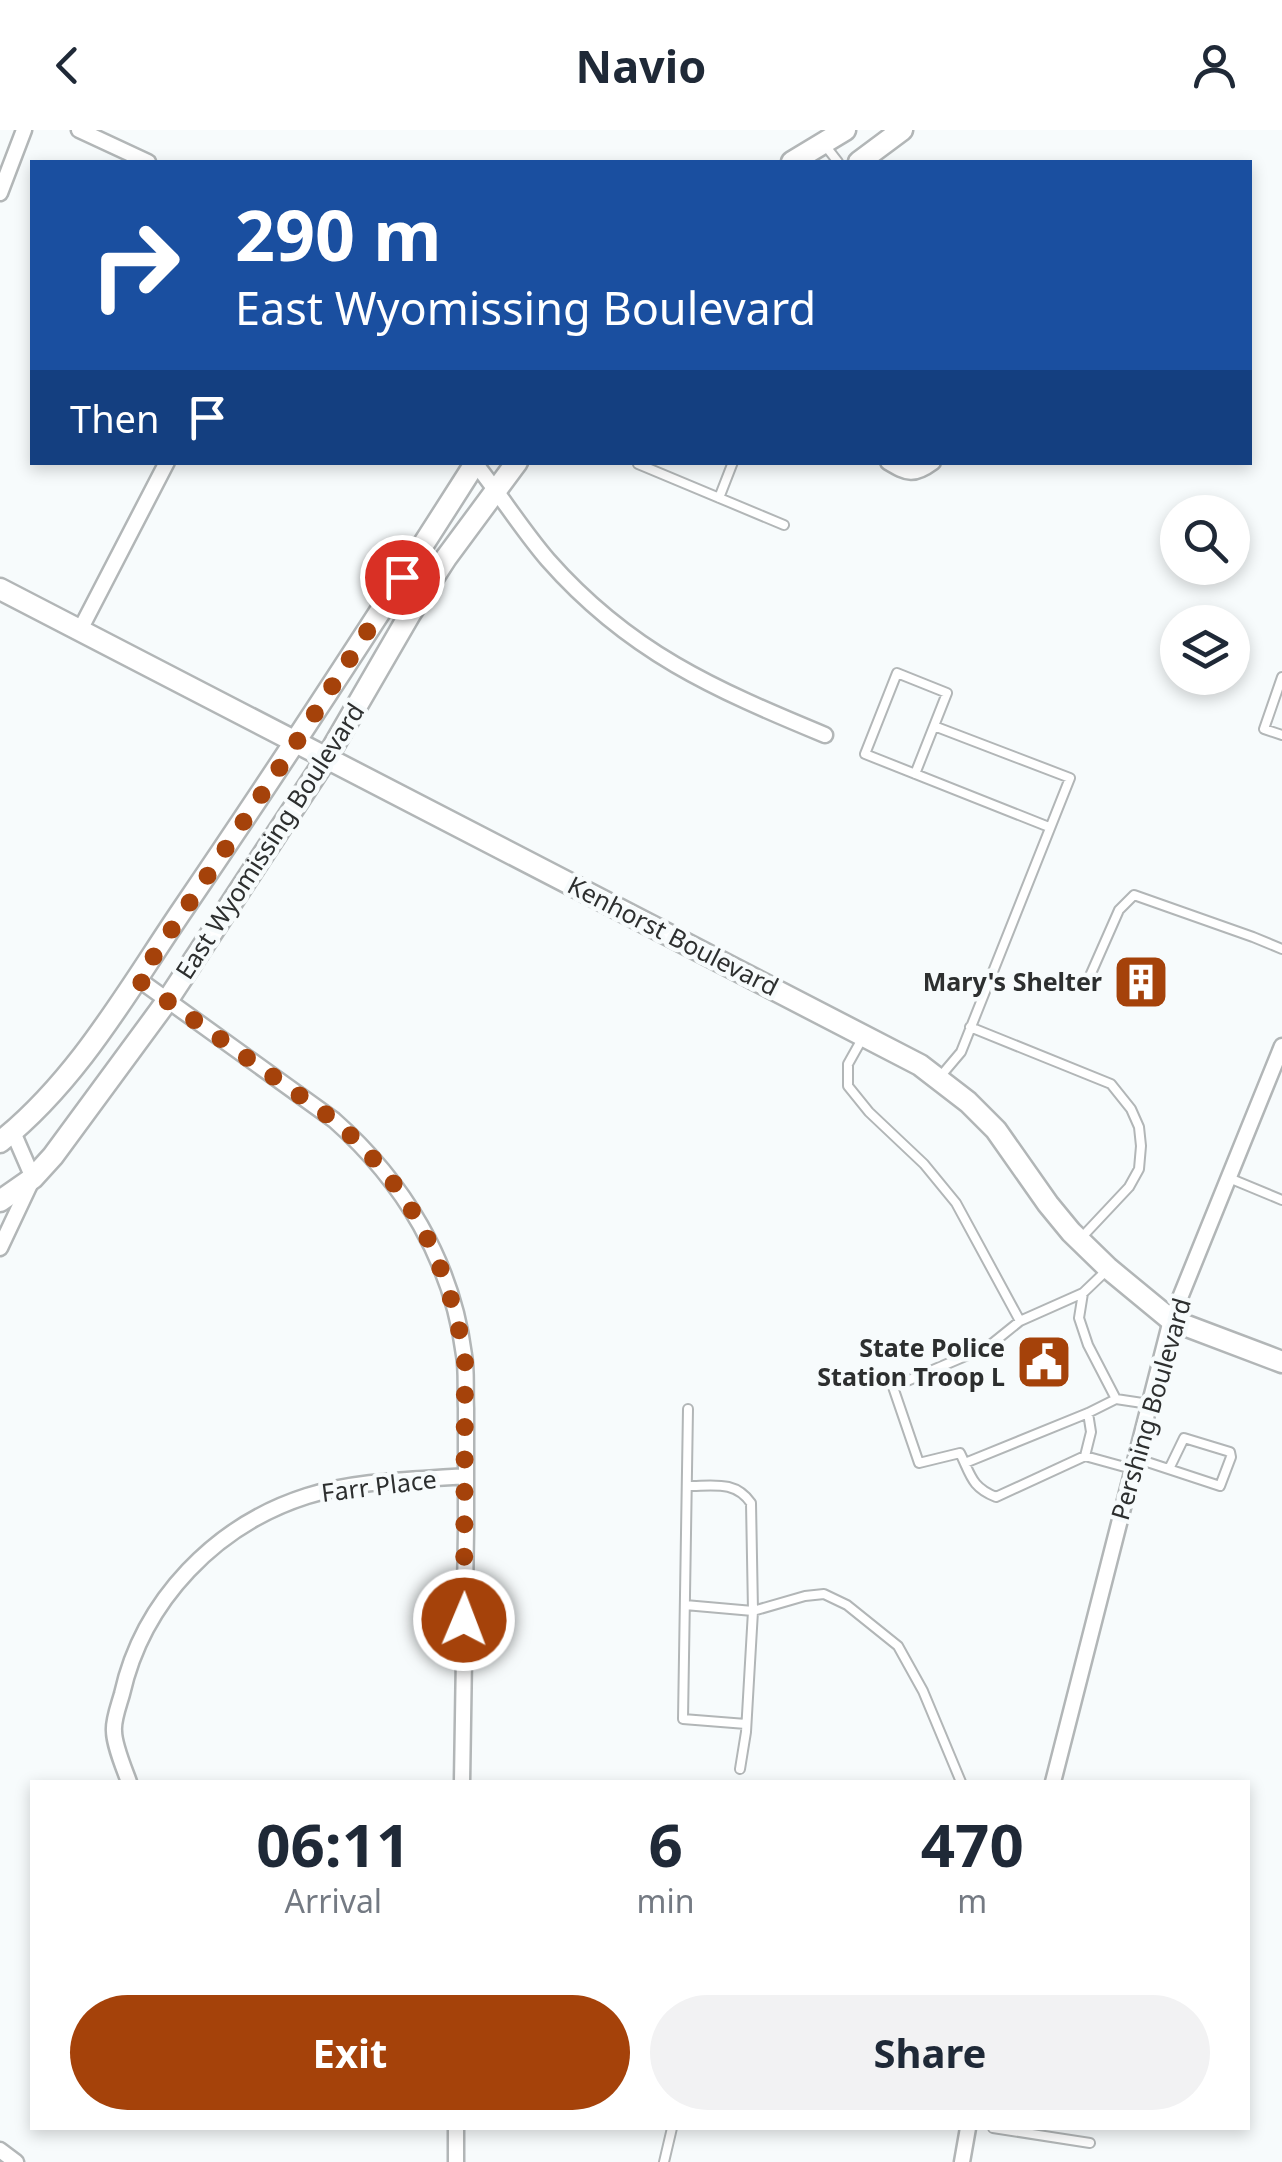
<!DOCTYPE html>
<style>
:root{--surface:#fff;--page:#f2f2f3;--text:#1f2937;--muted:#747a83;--accent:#a5420a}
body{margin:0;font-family:"Noto Sans",sans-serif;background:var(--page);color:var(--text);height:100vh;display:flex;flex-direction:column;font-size:38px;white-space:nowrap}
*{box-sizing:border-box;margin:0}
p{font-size:32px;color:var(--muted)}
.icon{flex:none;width:55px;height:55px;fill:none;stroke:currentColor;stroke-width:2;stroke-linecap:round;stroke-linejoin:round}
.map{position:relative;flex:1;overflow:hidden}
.sheet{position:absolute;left:30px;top:1650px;width:1220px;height:350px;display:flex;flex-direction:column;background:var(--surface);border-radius:0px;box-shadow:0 5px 15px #0003}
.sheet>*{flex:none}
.top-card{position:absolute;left:30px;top:30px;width:1222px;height:305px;border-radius:0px;box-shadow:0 5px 15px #0003;background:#1a4fa0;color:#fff;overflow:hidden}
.tools{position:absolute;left:1160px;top:365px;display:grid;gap:20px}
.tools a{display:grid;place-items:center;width:90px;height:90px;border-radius:50%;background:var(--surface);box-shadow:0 5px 15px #0003;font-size:50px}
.pin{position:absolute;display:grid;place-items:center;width:85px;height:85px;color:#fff;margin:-42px;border:5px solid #fff;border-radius:50%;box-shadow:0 2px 10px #0007}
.me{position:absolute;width:110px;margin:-55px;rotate:1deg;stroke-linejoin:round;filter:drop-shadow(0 0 8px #0008)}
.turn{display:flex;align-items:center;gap:35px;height:210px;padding:0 40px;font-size:45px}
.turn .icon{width:130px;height:130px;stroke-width:2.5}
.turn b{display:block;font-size:70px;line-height:85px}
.then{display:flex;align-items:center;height:95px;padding:0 40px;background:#0003;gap:20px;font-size:38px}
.eta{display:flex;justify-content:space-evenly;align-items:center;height:170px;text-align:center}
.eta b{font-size:60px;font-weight:700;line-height:70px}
.primary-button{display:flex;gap:20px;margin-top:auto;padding:20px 40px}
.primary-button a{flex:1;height:115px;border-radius:60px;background:var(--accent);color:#fff;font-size:40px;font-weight:700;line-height:115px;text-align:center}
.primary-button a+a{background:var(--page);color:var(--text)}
header{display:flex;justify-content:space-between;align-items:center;height:130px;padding:0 40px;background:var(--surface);font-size:45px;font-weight:700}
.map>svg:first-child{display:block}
</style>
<header><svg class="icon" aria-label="back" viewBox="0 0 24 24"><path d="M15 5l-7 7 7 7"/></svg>Navio<svg class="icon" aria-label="person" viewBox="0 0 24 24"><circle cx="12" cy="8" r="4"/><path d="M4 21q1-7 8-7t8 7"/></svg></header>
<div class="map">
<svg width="1282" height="2032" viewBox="0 0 1282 2032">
<rect width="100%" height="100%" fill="#f7fbfc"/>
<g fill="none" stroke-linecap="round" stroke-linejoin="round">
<g stroke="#b2b6b7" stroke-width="12">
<path id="lane" d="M824,14L838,32
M638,334L784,395
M719,368L733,332
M1282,547L1264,599L1282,605
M934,596L1070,648L961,922L939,948
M915,644L947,563L897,543L865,624L1049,697
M1089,848L1119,780L1134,765L1253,807L1282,819
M970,897L1111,954L1131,979L1139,997L1141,1016L1139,1039L1129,1057L1082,1107
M862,909L848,934V956L869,982L924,1034L956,1073L1020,1191
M1229,1048L1282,1070
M1107,1140L1083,1163L1020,1191L989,1216L893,1257L919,1333L960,1323C971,1345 971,1357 996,1367L1085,1326L1132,1339
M1083,1163L1079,1188L1088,1215L1116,1269L1149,1274
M688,1279L683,1589L746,1594
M1085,1326L1091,1302L1088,1283
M1135,1328L1220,1356L1231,1327L1230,1322L1184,1308L1169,1339
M965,1333L1088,1283L1116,1269
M685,1475L753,1481L751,1373C735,1350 713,1356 687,1356
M740,1639L746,1602L753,1481L805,1466L824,1464L847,1475L898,1516L923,1561L961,1652
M993,1998L1090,2013
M664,2032L672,1998"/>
</g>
<g stroke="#b2b6b7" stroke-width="19">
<path id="street" d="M79,0L148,32
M0,63L24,0
M474,332C500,364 522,400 548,430C629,522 714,559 825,605
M888,332C908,344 914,346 933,332
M80,500L167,332
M138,849L334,990C403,1051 452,1131 464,1225C467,1242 465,1261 466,1278C466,1319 466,1360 466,1400C464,1484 463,1568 462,1652
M0,1118L33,1048L13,1002
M129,1652C124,1638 114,1615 114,1601C113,1590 119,1575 122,1564C143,1470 216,1395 307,1366C358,1350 414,1350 466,1346
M1053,1652L1171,1190L1282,916
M0,2020L16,2032
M456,2032V1998
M962,2032L968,1998"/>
</g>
<g stroke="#b2b6b7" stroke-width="25">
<path id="secondary" d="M792,32L845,0
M859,32L902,0
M0,459L920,935L968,972L996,1000L1048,1074L1071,1102L1108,1138L1171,1190L1282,1232
M0,1012C78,950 128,860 183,779C283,632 380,483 476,332
M0,1071L33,1048L53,1026L167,871L326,629L410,484L446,428L517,332"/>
</g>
<use href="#lane" stroke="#fff" stroke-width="8"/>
<use href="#street" stroke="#fff" stroke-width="14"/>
<use href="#secondary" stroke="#fff" stroke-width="20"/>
</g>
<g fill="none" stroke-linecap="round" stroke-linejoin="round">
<path stroke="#a5420a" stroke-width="18" stroke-dasharray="0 32.4" d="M402,447L296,613L138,850L334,990C411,1058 446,1127 465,1228L464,1490"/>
</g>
<defs>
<g id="building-square" transform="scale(2.875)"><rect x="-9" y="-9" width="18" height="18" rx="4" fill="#a5420a" stroke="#f7fbfc"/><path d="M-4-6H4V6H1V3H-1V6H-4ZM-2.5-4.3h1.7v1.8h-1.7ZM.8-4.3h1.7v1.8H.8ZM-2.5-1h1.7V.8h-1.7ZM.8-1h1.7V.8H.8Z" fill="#fff"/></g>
<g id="civic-square" transform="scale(2.875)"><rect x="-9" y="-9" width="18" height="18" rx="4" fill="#a5420a" stroke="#f7fbfc"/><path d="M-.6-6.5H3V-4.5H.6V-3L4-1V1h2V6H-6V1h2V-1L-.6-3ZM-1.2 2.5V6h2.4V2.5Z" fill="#fff"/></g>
</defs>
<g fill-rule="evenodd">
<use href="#building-square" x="1141" y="852"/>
<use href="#civic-square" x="1044" y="1232"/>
</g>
<g text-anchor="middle" stroke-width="9" stroke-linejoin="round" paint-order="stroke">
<g font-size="25" fill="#2d2f2f" stroke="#f7fbfc">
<text transform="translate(270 711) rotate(-57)" y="9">East Wyomissing Boulevard</text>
<text transform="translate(673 806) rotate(27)" y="9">Kenhorst Boulevard</text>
<text transform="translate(1151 1279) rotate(-74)" y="9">Pershing Boulevard</text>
<text transform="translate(379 1356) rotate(-7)" y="9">Farr Place</text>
</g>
<g font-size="25" font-weight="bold" fill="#2d2f2f" stroke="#f7fbfc" text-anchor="end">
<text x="1102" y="861">Mary's Shelter</text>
<text x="1005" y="1227">State Police<tspan x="1005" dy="29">Station Troop L</tspan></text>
</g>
</g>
</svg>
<div class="tools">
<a><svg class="icon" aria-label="search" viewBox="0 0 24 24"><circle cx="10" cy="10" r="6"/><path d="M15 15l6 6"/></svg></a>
<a><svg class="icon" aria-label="layers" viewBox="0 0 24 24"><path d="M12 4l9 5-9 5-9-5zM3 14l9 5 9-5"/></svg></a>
</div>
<div class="pin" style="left:402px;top:447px;background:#d93025"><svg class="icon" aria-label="arrive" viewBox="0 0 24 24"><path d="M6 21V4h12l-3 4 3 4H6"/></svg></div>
<svg class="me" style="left:464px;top:1490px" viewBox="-20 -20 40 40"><circle r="17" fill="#a5420a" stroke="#fff" stroke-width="3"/><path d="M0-11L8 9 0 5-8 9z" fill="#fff"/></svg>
<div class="top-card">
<div class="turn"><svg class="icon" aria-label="right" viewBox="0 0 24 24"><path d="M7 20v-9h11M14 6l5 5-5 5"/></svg><div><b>290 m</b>East Wyomissing Boulevard</div></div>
<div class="then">Then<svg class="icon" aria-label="arrive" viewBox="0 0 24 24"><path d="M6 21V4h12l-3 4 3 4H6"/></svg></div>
</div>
<section class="sheet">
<div class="eta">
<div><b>06:11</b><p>Arrival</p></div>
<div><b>6</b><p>min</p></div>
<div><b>470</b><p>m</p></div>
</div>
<div class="primary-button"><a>Exit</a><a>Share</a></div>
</section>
</div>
